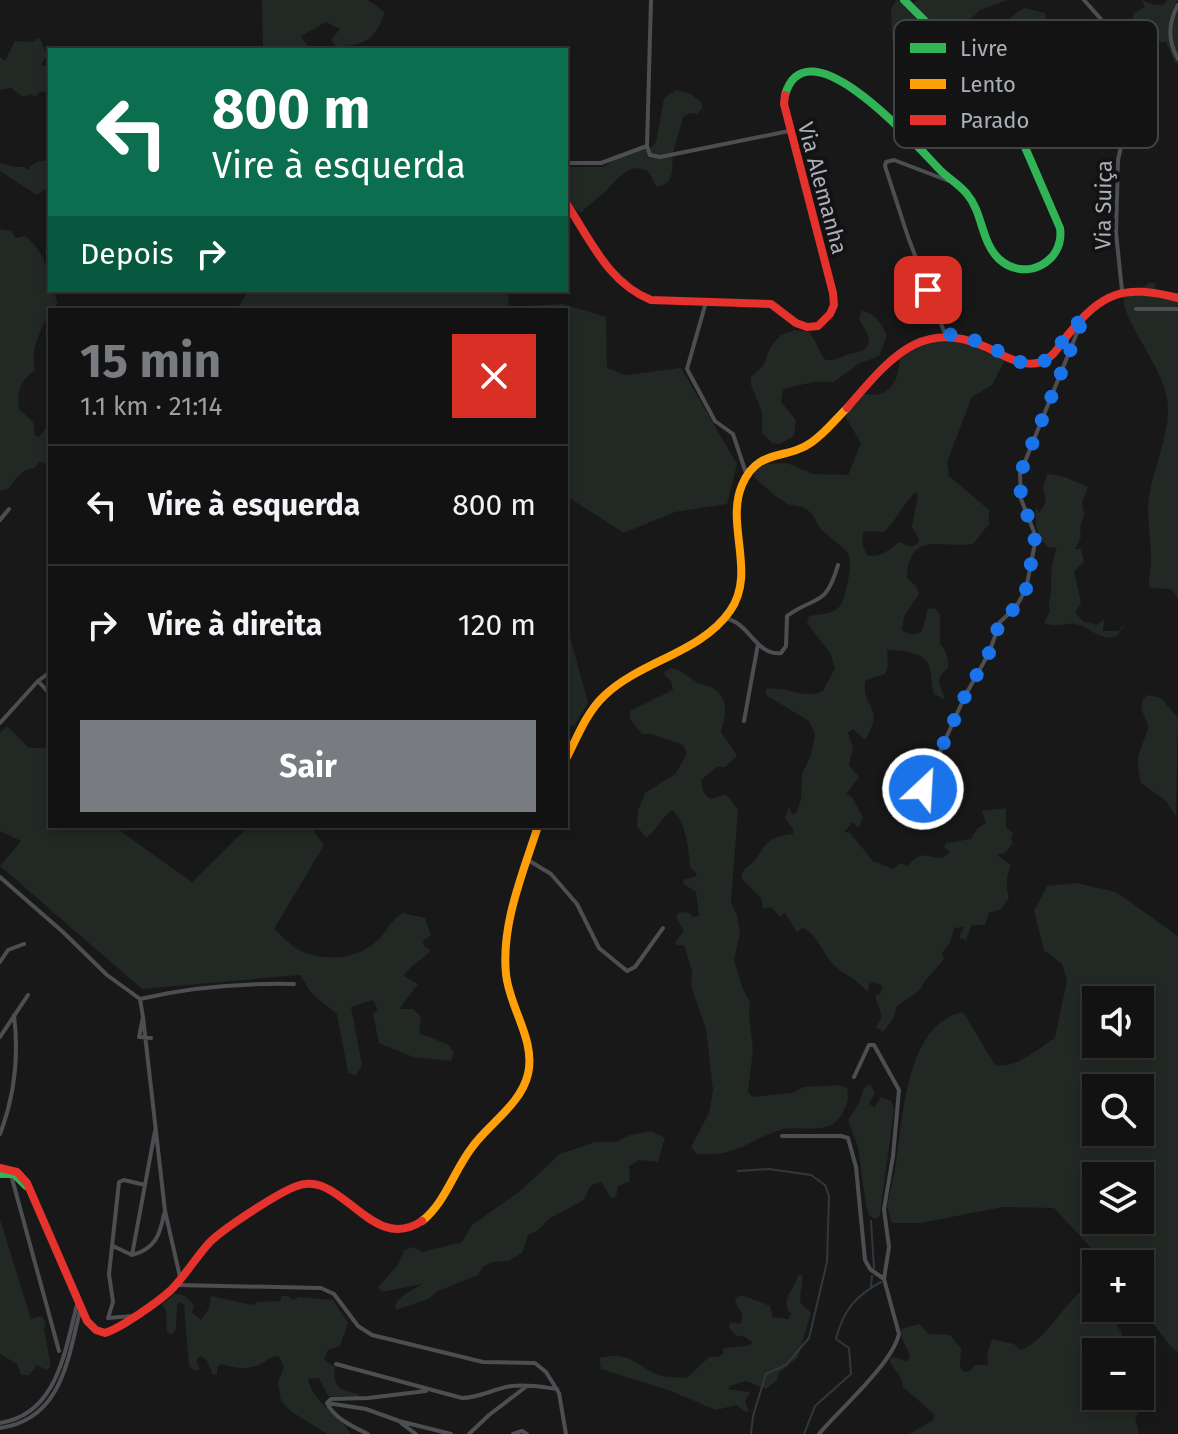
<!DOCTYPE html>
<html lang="pt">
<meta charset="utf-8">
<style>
:root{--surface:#121213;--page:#1f2021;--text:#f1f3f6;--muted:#9c9ea0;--line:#313233;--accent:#787b80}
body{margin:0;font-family:"Fira Sans",sans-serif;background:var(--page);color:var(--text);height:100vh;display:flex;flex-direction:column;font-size:30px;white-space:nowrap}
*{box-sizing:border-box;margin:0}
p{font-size:26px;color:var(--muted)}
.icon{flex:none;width:44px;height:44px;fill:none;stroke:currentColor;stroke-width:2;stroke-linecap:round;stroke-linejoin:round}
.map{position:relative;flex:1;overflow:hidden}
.sheet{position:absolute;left:48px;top:308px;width:520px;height:520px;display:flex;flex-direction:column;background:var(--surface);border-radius:0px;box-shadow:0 4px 12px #0003,0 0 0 2px var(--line)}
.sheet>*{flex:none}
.hud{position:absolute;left:48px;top:48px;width:520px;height:244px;border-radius:0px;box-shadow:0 4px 12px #0003,0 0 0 2px var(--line);background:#0b6e4f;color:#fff;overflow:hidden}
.controls{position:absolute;left:1082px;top:986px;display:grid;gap:16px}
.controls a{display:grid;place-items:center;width:72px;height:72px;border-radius:0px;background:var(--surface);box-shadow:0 4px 12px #0003,0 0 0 2px var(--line);font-size:40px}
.pin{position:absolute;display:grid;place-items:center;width:68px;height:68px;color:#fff;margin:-34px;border-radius:16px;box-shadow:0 4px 12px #0006}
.me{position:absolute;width:88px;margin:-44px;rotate:25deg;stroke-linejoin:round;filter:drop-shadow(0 0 6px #0008)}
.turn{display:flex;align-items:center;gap:28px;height:168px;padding:0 32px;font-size:36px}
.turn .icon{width:104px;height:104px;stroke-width:2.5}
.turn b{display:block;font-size:56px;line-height:68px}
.then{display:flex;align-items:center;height:76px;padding:0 32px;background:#0003;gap:16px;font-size:30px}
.round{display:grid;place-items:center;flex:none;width:84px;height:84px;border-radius:0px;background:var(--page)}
.headline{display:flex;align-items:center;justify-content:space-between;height:136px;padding:0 32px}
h1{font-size:48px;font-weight:700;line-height:60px;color:var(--accent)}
.action{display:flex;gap:16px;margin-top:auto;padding:16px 32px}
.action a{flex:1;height:92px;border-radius:0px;background:var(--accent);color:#fff;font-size:32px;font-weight:700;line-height:92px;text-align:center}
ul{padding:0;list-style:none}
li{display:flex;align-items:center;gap:24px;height:120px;padding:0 32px;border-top:2px solid var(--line)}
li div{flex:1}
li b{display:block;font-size:30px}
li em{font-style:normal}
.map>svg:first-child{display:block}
</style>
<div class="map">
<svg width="1178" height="1434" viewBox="0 0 1178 1434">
<rect width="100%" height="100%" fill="#181819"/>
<path fill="#222823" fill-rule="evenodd" d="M262,0H368L385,12C374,42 366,44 336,47L331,40L340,29L326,22L301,36L311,50H263Z
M896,0L912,3L919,0H1008L980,10L957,33L937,44V50L958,54L1024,8L1045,13L1047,24L1035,23L999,67L981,80L974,78L972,81L956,63L949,65L947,79L961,95L963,108L946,102L927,109L920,106V101L929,97V93L920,85L918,71L892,41L891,10Z
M1141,0L1155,5H1163L1167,0H1178L1174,8L1178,12V64L1175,63L1166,42L1145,41L1136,36L1132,20L1134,13L1145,7Z
M40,38L47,55L41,65L50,67V91L40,92L36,97L30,94L23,97L11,88L0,90V57L5,61L15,41L32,42Z
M676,90L691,94L702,103V109L697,114L690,113L683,117C681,128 676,139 674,149C670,163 678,186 656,186C652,181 652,174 647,171C628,161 616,182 605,192C597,199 588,205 581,213C559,199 566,191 566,167H603L617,158L652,147L656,142L664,98Z
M39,161H50V186L37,195L0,171V163L14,167H24L29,170L30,166Z
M0,229L12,231L15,238L25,236C35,243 47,260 47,273L50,275V290H56L55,296L58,302C45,318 29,347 35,370C21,380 16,392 19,409L33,422L35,436L39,437L46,428L50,429L49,464L39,462L35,468C22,468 15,480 8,489L0,491Z
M1149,283H1155V288L1178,299V599L1171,589L1150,588C1147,576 1152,569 1151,558C1151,537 1146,518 1149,496C1154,468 1167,440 1168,412C1170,368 1118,323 1124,292L1142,288Z
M248,290H508L509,307L563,304L606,317L607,368L626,375L681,368L737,464L727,504L675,512L624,533L566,496V310H237Z
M861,311C875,312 881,324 887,335L879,356L858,364L834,382H813L783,389L781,402L796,420L794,436L780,444L772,443L762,433V412L751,385V377L763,366L771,346L781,335L795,330L810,332L824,359C834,362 839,358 848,354C852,353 857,353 861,351C878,343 863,328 859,319Z
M943,334L982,345L1005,360L992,385L972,397L947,462L949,476L989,510V524L973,544C942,549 909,529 907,578L916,586L919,594L904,616L902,630C910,635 914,636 922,631L928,609L935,608L940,615V644C946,649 949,660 948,668C932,682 941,683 945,700L934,694C931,685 932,675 929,666C924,651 899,650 887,650L888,666L885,674L866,680C859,707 887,705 865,740L853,729L848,733L853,748L849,765L859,777L846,794L852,797L863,818L858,828L853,822L844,832L850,833L873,861L893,869L900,863L908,866C923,848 926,859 943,858L950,852L944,847L946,843L971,839L977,829L986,823L982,811L1006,808V828L1013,833L1011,839L1013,843L1006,852L997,855L1011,865C1007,874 1005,887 1009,898L1001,909L989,913L985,925H972L966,940L959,938L964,927L954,928L950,943L942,953L944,959L925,981L920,990L897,1006L893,1019L883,1032L876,1027L882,1017L875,996L881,993L882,986L873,982L869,984L868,992C857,978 838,973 828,958C820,947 816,934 803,928L797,932L785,913L780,917L771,907L763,909L761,898L741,878L744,869C766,857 757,837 793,834V829L785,818L789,807L792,814L796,813L801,800L802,774L811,755L815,734L809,721L766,695V689C786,686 806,700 823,691L835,668L830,653L807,623L809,616C836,612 841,614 847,585C856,544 844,553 821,529C816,523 813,513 806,509C801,505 794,507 788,504C777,499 763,485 754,477V470L767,464L787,463L813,474L848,475L861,443L846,418C847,410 857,396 866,394C871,394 875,396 879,394C897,389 899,371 900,356L911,348ZM915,493L918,494L912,527L919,539L918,543L911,547L900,542C890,548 881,559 867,555L862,544L863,533L867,531L884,532C897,520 903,504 915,493Z
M1047,474L1065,477L1088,487L1082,503L1084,515L1080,528L1081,537L1075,549H1081L1084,562L1074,571L1081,603L1075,613L1083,621L1097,625L1104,619L1103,631H1118L1126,622L1117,636C1100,642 1091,627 1075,624C1063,623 1056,628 1044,623L1050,611C1047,601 1051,600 1051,590C1051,575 1051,563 1057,548L1048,547C1035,534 1035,524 1036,506L1039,513L1046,502L1043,488Z
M566,622L588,703L574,726L566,725Z
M672,668C685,672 685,675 695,681C700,685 708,685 714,689C730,699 725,716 721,732L737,756L725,767H717L701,780C702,788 703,795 711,799L726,794L738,810L731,902L737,916L740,933L734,960L742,987L750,1002L749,1015L753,1050L748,1092L753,1097L792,1093L804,1087L839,1085L847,1088C849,1097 848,1104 843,1112C830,1138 803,1124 780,1130C745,1141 739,1157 697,1154L691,1147L709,1113L713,1090L706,1029L691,986L692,971L684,945H677L675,942L684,931L676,917L678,913L687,912L693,917L699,916L696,892L684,884L683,880L695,877L697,874L690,867C689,850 686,821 672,810C660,818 658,830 646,838L637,826L638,810L645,793L675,774L687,754L683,745L652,734H642L630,719V711L673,690L671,681L664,675L665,671Z
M1147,695L1161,698L1178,718L1176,816L1166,801L1141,783C1135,755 1138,757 1147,732C1152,717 1132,711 1147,695Z
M7,726L29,748H50V826H113L192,882L249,826H310L324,845L274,929C281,935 290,945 299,950C325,962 355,960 377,941C387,932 391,919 403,913L425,918L431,935L423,941L424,946L431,950C423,960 411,964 404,976L418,984L399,1009H413L421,1017L419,1033L449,1045L454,1053L451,1061L413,1057L379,1043L373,1014L378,1010L373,1000L351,1007L362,1065L356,1076L348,1072L337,1014L312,994L300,975L142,989L0,866L21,841L0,831V733Z
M1076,883L1116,892L1178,936V1352L1171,1347L1140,1306V1264H1106L1054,1208L1003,1207L921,1223H892L887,1207C890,1192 893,1178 896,1164C903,1118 906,1023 963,1012L995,1065C1016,1069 1038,1049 1055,1038L1067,980L1062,964L1044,950L1034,911L1047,886ZM1096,1000H1140V1044H1096ZM1096,1088H1140V1132H1096ZM1096,1176H1140V1220H1096Z
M870,1084L875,1093L869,1104L875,1107L881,1097L891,1101L894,1109L880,1216L875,1219L869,1215L866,1206L858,1147L848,1120L859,1103L864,1088Z
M651,1131L665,1138L658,1162L639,1160L629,1166L630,1181L618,1186L616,1197L611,1198L601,1182C588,1184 589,1191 584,1200L550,1218L537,1231L528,1235L522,1253L508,1261L493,1262L484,1266L478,1275L438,1291L428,1299L396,1310L395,1305L401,1297L422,1284L382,1292L378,1287L398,1265L404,1250L413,1247L423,1252L462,1242L472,1225L519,1192L560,1154L595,1142H616L630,1135Z
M0,1219L31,1319L41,1316L46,1322L44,1328L51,1367L46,1370L37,1365L29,1375H21L17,1364L0,1354Z
M798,1275H802C804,1283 797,1300 802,1305C805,1308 809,1309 811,1313L798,1357L779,1373L777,1380L766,1389L746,1381L730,1386L728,1389L750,1392L745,1402L749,1411L746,1412L736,1405L716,1410L668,1390L601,1369L599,1358C629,1352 630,1361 654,1373C663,1378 677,1377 687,1378L709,1357H718L723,1354V1349C734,1345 743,1349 753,1343L745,1337L735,1335L729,1327L730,1322L741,1324L742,1313L737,1306L735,1298L742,1295L770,1306L773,1317L788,1319L791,1314C779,1299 794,1292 798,1275Z
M1084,1288L1096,1297V1308H1107L1122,1334L1121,1352H1096V1396H1140V1371L1147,1373V1389L1155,1398L1154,1404L1139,1412L1135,1418L1139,1434H909L932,1421L935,1415L903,1387L902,1380L890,1362V1358L895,1357L906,1362L910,1357C908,1345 901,1344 901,1329L919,1324L929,1334L950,1335L961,1348L960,1368L964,1372L970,1371L975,1365H988L987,1355L992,1339L1014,1344L1020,1350C1041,1345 1065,1304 1084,1288Z
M175,1294C184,1294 189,1298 194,1306L192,1312L201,1320L209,1308L211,1296L252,1305L257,1302L280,1301L282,1296H288L293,1300L299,1297L333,1300L348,1323L340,1346L328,1350L324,1360L335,1367C333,1389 340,1390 359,1394L358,1397L328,1396L319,1378L308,1379C313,1403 340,1415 351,1434H327L292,1412L281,1401L278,1383L284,1366L278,1356C269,1357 268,1360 261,1364C249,1370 234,1369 222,1364L217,1367V1374L213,1375L206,1359L200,1356L196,1361L200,1369L195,1371L189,1366L184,1304L180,1302L177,1305L176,1329L172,1334L167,1332L166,1311L162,1304Z"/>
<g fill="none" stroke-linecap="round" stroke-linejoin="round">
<path stroke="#31383d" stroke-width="2" d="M738,1171L769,1169L811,1175L825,1185L829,1196L827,1262L809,1338L786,1365L766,1374L753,1416L751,1434
M871,1221L874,1268
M871,1287L872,1276
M804,1434L815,1406L851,1374L849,1348L836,1339C843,1311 855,1296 881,1282"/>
<path stroke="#4d4e51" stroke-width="4" d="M1084,0L1137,60L1139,66L1118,160L1116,233L1122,290
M1178,5C1168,23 1167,40 1178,59
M647,146L650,155L660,157L789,131
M647,146L651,0
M566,163H601L647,146
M706,302L687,369L715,421L733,434L747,476
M1136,309H1178
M945,334L908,237L885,166L886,162L894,160L949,181
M0,520L9,509
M725,618C750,623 756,656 781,653L786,646L787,616C817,594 825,609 838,565
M38,681L50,694
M744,721L758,644
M0,723L38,681L50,672
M923,789L965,696L989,653L1000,622L1016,607L1026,589L1035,543L1034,532L1021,499L1020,474L1083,318
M528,860L551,874L577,904L599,948L627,971L635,967L663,928
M0,877L63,932L107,975L140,999L143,1017L139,1037L151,1038
M0,962L8,950L24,944
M140,999C190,987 242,983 294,984
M143,1017L165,1211L180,1277
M0,1037L28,995
M0,1134C15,1095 19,1056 14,1015
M782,1136H841L848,1138L856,1167L865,1260L870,1269L884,1279
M10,1171L59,1351
M113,1246L132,1255C155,1249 160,1235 164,1214
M132,1255L155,1131
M177,1285L321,1288L334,1294L358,1326L372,1335L483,1362L535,1363L546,1372L559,1393L566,1434
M132,1316L108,1318L113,1302L109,1274L119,1182L124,1180L145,1185
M336,1364L462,1398C480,1398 495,1388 512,1386C528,1384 542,1387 557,1389
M327,1403L366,1409L399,1421L451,1434
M327,1403L331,1399L368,1398L426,1391
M327,1403C334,1418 353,1427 368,1434
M0,1423C59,1414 65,1348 78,1301
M401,1423L416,1434
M0,1428C63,1419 68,1357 81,1307
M469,1434L489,1415L527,1386
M513,1434L522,1431L527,1434
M819,1434C840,1409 892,1364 899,1334L884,1279L889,1247L884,1209L893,1156L899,1090L874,1045H869L854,1077"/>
<path stroke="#30b455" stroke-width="8" d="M785,95C807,20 918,147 940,170C948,178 960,185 967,194C983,213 981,242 999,259C1025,283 1065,262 1060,228L1005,101L904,0
M0,1174H14L26,1186"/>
<path stroke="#ff9f0a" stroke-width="8" d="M566,759C577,738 586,713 604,696C640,661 701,653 730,611C757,573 725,525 742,485C758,447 786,461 812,442C825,433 836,419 847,408
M422,1221C446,1202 454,1170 473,1146C490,1123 521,1104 528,1074C536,1040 509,1007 506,974C501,924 523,873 538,826"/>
<path stroke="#e5322d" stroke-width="8" d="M566,203C590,239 608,283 651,300L771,304L796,323L807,327L818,326L830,314L834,305L833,293L784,104L785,95
M847,408C894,353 926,313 1000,354C1013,360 1027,367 1041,362C1053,358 1060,345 1067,336C1102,292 1123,284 1178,298
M0,1168L17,1172L27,1183L87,1321L96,1330L105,1333C121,1328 158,1302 171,1290C185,1276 196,1257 210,1242C223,1229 279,1192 297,1186C342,1169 371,1255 422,1221"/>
</g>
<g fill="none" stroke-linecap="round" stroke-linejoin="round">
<path stroke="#1a73e8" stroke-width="14" stroke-dasharray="0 25.2" d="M923,789L965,696L989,653L1000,622L1016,607L1026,589L1035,543L1034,532L1021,499L1020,474L1085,314L1049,358C1028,373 1008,356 989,346C975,340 960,335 945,334L928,290"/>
</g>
<g text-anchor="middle" stroke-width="8" stroke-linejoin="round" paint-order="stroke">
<g font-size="22" fill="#abb0b8" stroke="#131314">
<text transform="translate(823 188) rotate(75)" y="8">Via Alemanha</text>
<text transform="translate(1103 205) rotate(-89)" y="8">Via Suiça</text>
</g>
</g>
<rect x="894" y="20" width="264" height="128" rx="12" fill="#131314" stroke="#414245" stroke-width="2"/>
<rect x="910" y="43" width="36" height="10" fill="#30b455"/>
<rect x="910" y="79" width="36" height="10" fill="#ff9f0a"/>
<rect x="910" y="115" width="36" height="10" fill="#e5322d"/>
<g font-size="22" fill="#abb0b8">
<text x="960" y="56">Livre</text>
<text x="960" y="92">Lento</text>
<text x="960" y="128">Parado</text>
</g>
</svg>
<div class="controls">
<a><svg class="icon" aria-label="sound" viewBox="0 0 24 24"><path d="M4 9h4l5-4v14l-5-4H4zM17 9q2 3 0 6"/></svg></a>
<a><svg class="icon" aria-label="search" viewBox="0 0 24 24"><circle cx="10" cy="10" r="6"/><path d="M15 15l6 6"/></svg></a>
<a><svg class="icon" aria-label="layers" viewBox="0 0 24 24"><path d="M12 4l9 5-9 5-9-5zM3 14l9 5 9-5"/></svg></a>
<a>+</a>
<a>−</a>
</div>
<div class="pin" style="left:928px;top:290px;background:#d93025"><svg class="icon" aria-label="arrive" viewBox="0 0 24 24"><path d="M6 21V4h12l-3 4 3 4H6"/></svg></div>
<svg class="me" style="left:923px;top:789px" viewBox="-20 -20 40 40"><circle r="17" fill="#1a73e8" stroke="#fff" stroke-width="3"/><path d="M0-11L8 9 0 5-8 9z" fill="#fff"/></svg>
<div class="hud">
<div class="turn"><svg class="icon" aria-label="left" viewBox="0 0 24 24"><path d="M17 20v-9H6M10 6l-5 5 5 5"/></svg><div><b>800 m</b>Vire à esquerda</div></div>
<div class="then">Depois<svg class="icon" aria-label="right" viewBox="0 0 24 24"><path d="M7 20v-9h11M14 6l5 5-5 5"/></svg></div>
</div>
<section class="sheet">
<div class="headline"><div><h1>15 min</h1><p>1.1 km · 21:14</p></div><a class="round" style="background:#d93025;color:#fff"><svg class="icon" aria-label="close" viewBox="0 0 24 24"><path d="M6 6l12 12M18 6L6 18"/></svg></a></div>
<ul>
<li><svg class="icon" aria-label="left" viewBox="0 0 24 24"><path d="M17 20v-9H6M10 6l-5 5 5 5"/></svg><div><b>Vire à esquerda</b></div><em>800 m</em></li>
<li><svg class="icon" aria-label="right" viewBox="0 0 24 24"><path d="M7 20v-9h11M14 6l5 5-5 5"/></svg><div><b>Vire à direita</b></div><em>120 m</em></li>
</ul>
<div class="action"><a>Sair</a></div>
</section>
</div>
